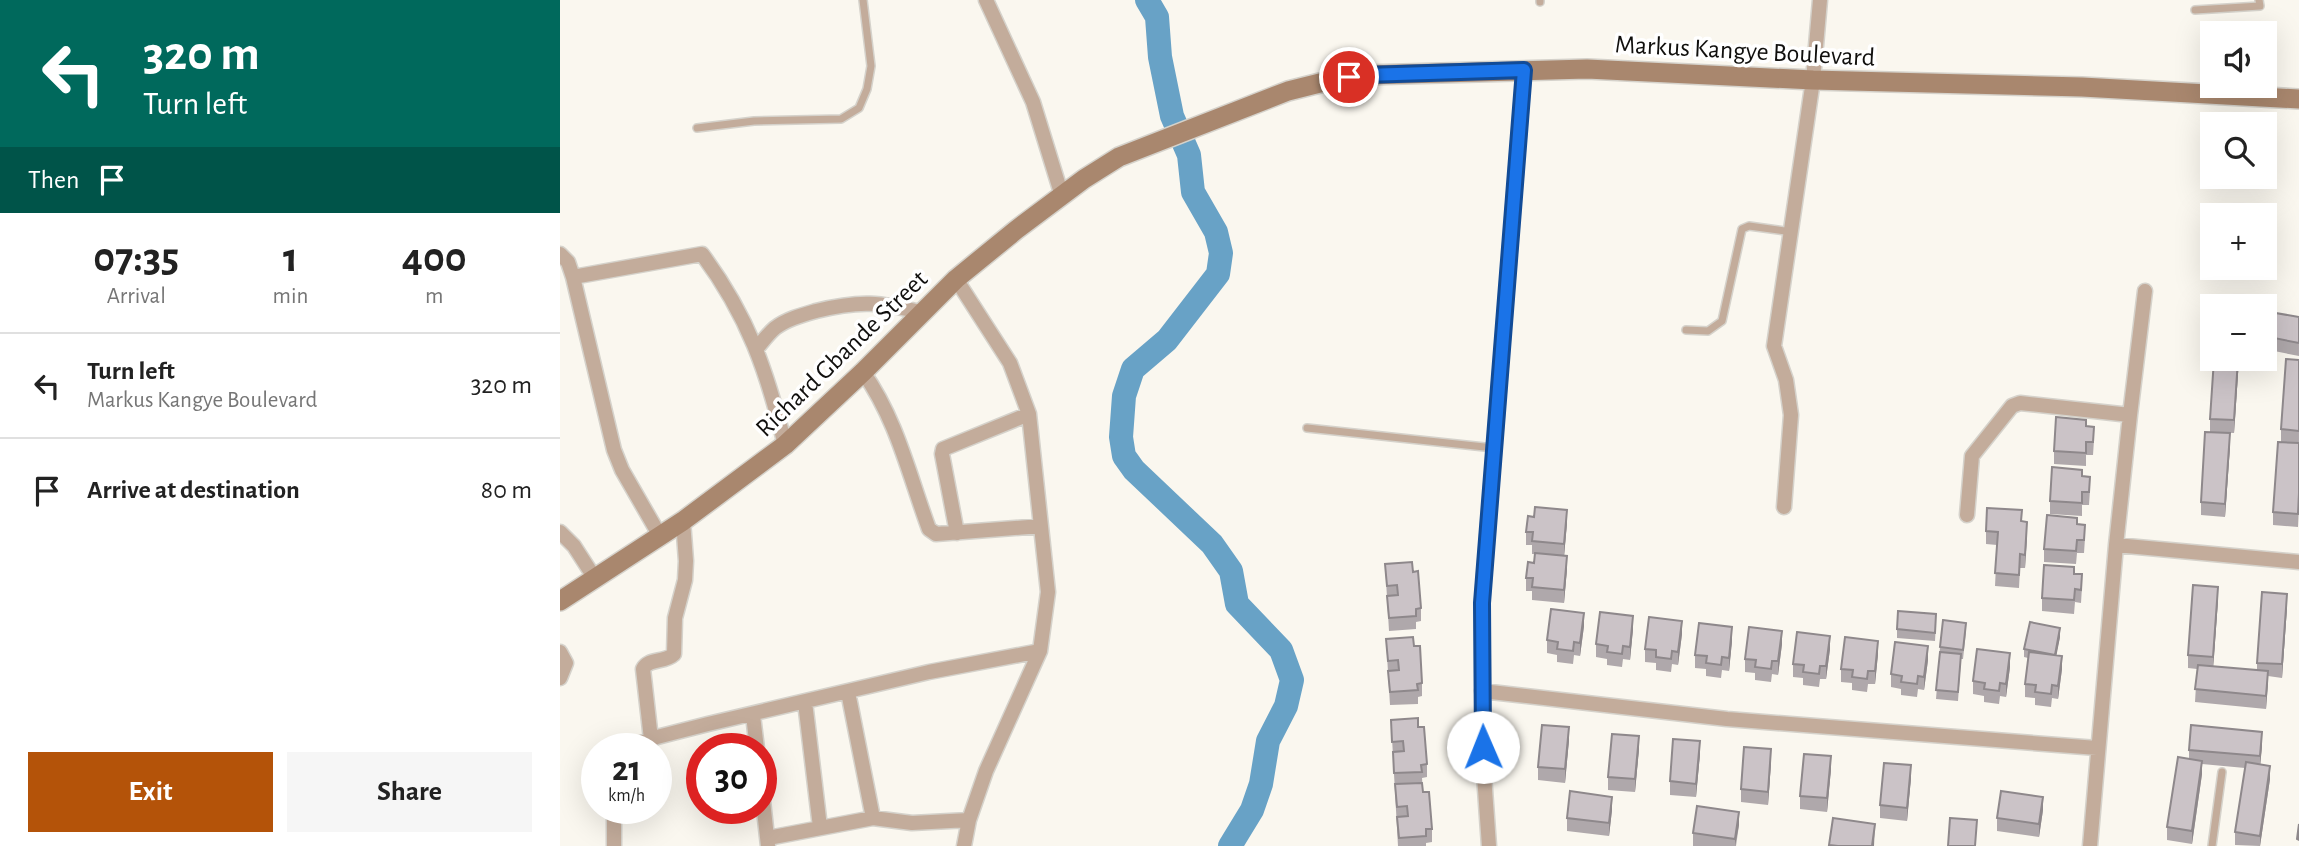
<!DOCTYPE html>
<meta charset="utf-8">
<style>
:root{--surface:#fff;--page:#f6f6f6;--text:#222;--muted:#767676;--line:#e0e0e0;--accent:#b45309}
body{margin:0;font-family:"Alegreya Sans",sans-serif;background:var(--page);color:var(--text);height:100vh;display:flex;flex-direction:column;font-size:26px;white-space:nowrap}
*{box-sizing:border-box;margin:0}
p{font-size:23px;color:var(--muted)}
.icon{flex:none;width:38px;height:38px;fill:none;stroke:currentColor;stroke-width:2;stroke-linecap:round;stroke-linejoin:round}
.map{position:relative;flex:1;overflow:hidden}
.details{display:flex;flex-direction:column;background:var(--surface);width:560px}
.details>*{flex:none}
.guide{background:#00695c;color:#fff;overflow:hidden}
.tools{position:absolute;left:1640px;top:21px;display:grid;gap:14px}
.tools a{display:grid;place-items:center;width:77px;height:77px;border-radius:0px;background:var(--surface);box-shadow:0 7px 28px #0002;font-size:35px}
.speed{position:absolute;left:21px;top:733px;display:flex;gap:14px;font-size:35px;font-weight:700;text-align:center}
.speed>*{display:grid;place-content:center;width:91px;height:91px;border-radius:50%;background:var(--surface);box-shadow:0 7px 28px #0002;line-height:1}
.speed small{font-size:18px;font-weight:400}
.speed .limit{border:10px solid #d22;background:#fff;color:#111}
.pin{position:absolute;display:grid;place-items:center;width:60px;height:60px;color:#fff;margin:-30px;border:4px solid #fff;border-radius:50%;box-shadow:0 2px 7px #0007}
.me{position:absolute;width:77px;margin:-38px;rotate:359deg;stroke-linejoin:round;filter:drop-shadow(0 0 5px #0008)}
.turn{display:flex;align-items:center;gap:24px;height:147px;padding:0 28px;font-size:32px}
.turn .icon{width:91px;height:91px;stroke-width:2.5}
.turn b{display:block;font-size:49px;line-height:60px}
.then{display:flex;align-items:center;height:66px;padding:0 28px;background:#0003;gap:14px;font-size:26px}
.eta{display:flex;justify-content:space-evenly;align-items:center;height:119px;text-align:center}
.eta b{font-size:42px;font-weight:700;line-height:49px}
.action{display:flex;gap:14px;margin-top:auto;padding:14px 28px}
.action a{flex:1;height:80px;border-radius:0px;background:var(--accent);color:#fff;font-size:28px;font-weight:700;line-height:80px;text-align:center}
.action a+a{background:var(--page);color:var(--text)}
ul{padding:0;list-style:none}
li{display:flex;align-items:center;gap:21px;height:105px;padding:0 28px;border-top:2px solid var(--line)}
li div{flex:1}
li b{display:block;font-size:26px}
li em{font-style:normal}
main{display:flex;flex:1;min-height:0}
.map>svg:first-child{display:block}
</style>
<main>
<section class="details">
<div class="guide">
<div class="turn"><svg class="icon" aria-label="left" viewBox="0 0 24 24"><path d="M17 20v-9H6M10 6l-5 5 5 5"/></svg><div><b>320 m</b>Turn left</div></div>
<div class="then">Then<svg class="icon" aria-label="arrive" viewBox="0 0 24 24"><path d="M6 21V4h12l-3 4 3 4H6"/></svg></div>
</div>
<div class="eta">
<div><b>07:35</b><p>Arrival</p></div>
<div><b>1</b><p>min</p></div>
<div><b>400</b><p>m</p></div>
</div>
<ul>
<li><svg class="icon" aria-label="left" viewBox="0 0 24 24"><path d="M17 20v-9H6M10 6l-5 5 5 5"/></svg><div><b>Turn left</b><p>Markus Kangye Boulevard</p></div><em>320 m</em></li>
<li><svg class="icon" aria-label="arrive" viewBox="0 0 24 24"><path d="M6 21V4h12l-3 4 3 4H6"/></svg><div><b>Arrive at destination</b></div><em>80 m</em></li>
</ul>
<div class="action"><a>Exit</a><a>Share</a></div>
</section>
<div class="map">
<svg width="1739" height="846" viewBox="0 0 1739 846">
<rect width="100%" height="100%" fill="#faf7ef"/>
<g fill="none" stroke-linecap="round" stroke-linejoin="round">
<path stroke="#68a2c6" stroke-width="24" d="M587,0L597,17L600,57L612,116L629,155L633,192L656,232L661,253L658,274L607,340L573,369L564,396L561,437L564,456L574,470L652,544L671,571L677,604L721,650L732,680L726,706L708,741L701,784L692,810L670,846"/>
<g stroke="#d5d2cb" stroke-width="10">
<path id="lane" d="M980,0V2
M1635,10L1700,6L1699,0
M137,128L194,121L281,119L299,108L307,89L311,66L303,0
M1126,330L1148,331L1162,321L1182,229L1189,226L1232,232
M747,428L934,448
M1652,846L1662,772"/>
</g>
<g stroke="#d5d2cb" stroke-width="17">
<path id="street" d="M426,0L473,102L502,196
M0,254L8,262L13,277L54,450L62,470L100,536
M13,277L142,254C188,316 207,371 225,445
M396,279L450,363L469,414L488,592L480,651L426,771L409,820L404,846
M197,348C203,341 208,334 215,328C227,319 242,315 256,311C300,300 320,302 364,313
M303,372C337,420 349,475 369,529L376,534L481,526
M1570,415L1585,291
M1224,507L1231,415L1226,380L1214,346L1253,80L1260,0
M1407,515L1412,456L1452,406L1460,403L1570,415L1556,545L1530,846
M0,532L14,546L34,577
M397,533L382,454L383,449L469,414
M1556,545L1739,562
M0,652L6,663L0,678
M922,691L1167,719L1537,748
M288,692L313,818
M245,702L260,827
M193,715L197,749
M91,739L83,669C88,658 105,663 114,654L115,618L125,580L126,561L123,521
M65,749L97,737L148,724L369,672L480,651
M201,783L208,846
M208,838L313,818L352,823L409,820
M54,846V808
M929,846L924,775L922,603L964,70"/>
</g>
<g stroke="#d5d2cb" stroke-width="22">
<path id="secondary" d="M0,601L123,521L225,445L303,372L396,279L456,230L524,179L559,157L728,91L772,80L805,75L1027,69L1253,80L1522,87L1739,99"/>
</g>
<use href="#lane" stroke="#c3ac9b" stroke-width="7"/>
<use href="#street" stroke="#c3ac9b" stroke-width="14"/>
<use href="#secondary" stroke="#a9876e" stroke-width="19"/>
</g>
<path fill="#afa8ab" d="M1704,311L1739,317V356L1704,349Z
M1679,359L1674,433L1650,432V419Z
M1739,360V506L1738,527L1713,525V512L1721,442V429Z
M1526,426L1534,440L1533,455H1526V466L1494,464V451Z
M1670,446L1665,517L1641,515V502Z
M1522,476L1530,490L1529,505H1522V516L1490,514V501Z
M1462,521L1467,535L1465,568H1460L1459,588L1435,586L1437,545L1426,544V531Z
M1007,523L1004,556L1007,569L1004,603L972,600V591H966V578L974,563L975,554H972V545H966V532Z
M1517,524L1525,538L1524,553H1517L1516,564L1484,562V549Z
M825,564L853,572L861,608V621L856,622V629L829,631Z
M1514,574L1522,587L1521,603L1515,602L1514,614L1482,611V598Z
M1658,600L1653,666L1697,670V663L1727,607L1722,678L1708,676L1706,709L1635,702L1637,669L1628,668V655Z
M1376,623L1375,641L1337,638V629Z
M1024,626L1020,656L1014,655L1013,664L997,662V655L987,653V640Z
M1073,629L1070,660L1063,659L1062,667L1047,665V659L1036,657V644Z
M1406,632L1403,659H1401L1398,701L1376,699L1380,647Z
M1122,634L1118,665L1112,664L1111,672L1096,670V663L1085,662V649Z
M1500,637L1496,655L1502,669L1498,699L1492,698L1491,707L1475,705V698L1465,697V684L1468,658L1464,657V649Z
M826,639L854,646L862,683V696L858,697V704L830,705Z
M1172,641L1169,671L1162,670L1161,678L1146,676V669L1135,668V655Z
M1222,644L1218,675L1212,674L1211,682L1195,680V673L1185,672V659Z
M1270,649L1266,679H1260L1259,687L1243,685V678L1233,677V664Z
M1318,654L1315,684H1308L1307,692L1292,690V683L1281,682V669Z
M1368,660L1364,690L1358,689L1357,697L1341,695V689L1331,687V674Z
M1450,667L1446,697L1440,696L1439,704L1424,702V696L1413,694V681Z
M831,720L858,727L867,764V777L862,778L863,792L872,829V842L866,843V846H838Z
M1009,740L1005,783L978,780V767Z
M1702,745L1700,764L1710,779L1700,846L1675,845V832L1685,768L1642,764V774L1632,844L1607,840V827L1629,759V750Z
M1079,749L1075,792L1048,790V777Z
M1140,754L1136,797L1110,795V781Z
M1211,762L1208,805L1181,802V789Z
M1271,769L1267,812L1240,809V796Z
M1351,778L1347,821L1320,818V805Z
M1052,810L1049,836L1007,831V818Z
M1483,810L1479,837L1437,831V818Z
M1179,825L1176,846H1133V833Z"/>
<path fill="#8e888b" d="M1678,359H1679L1674,433V420Z
M1670,433V446L1665,517V504Z
M1007,510V523L1004,557V544Z
M1467,522V535L1465,568V555Z
M1007,556V569L1004,603V590Z
M1658,587V600L1653,670V657Z
M1727,594V607L1722,678V664Z
M1024,613V626L1020,656V643Z
M1073,616V629L1070,660V647Z
M1122,621V634L1118,665V652Z
M1172,627V641L1169,671V658Z
M1500,628V637L1495,663V655Z
M1222,631V644L1218,675V661Z
M1270,636V649L1266,679V666Z
M1318,641V654L1315,684V671Z
M1368,646V660L1364,690V677Z
M1450,653V667L1446,697V684Z
M1502,656V669L1498,699V686Z
M1708,671V684L1706,709V696Z
M1009,727V740L1005,783V769Z
M1702,732V745L1700,769V756Z
M1079,736V749L1075,792V779Z
M1140,741V754L1136,797V784Z
M1211,749V762L1208,805V792Z
M1271,756V769L1267,812V798Z
M1642,761V774L1632,844V831Z
M1351,765V778L1347,821V808Z
M1710,766V779L1700,846V836Z
M1052,797V810L1049,836V823Z
M1483,797V810L1479,837V824Z
M1179,812V825L1175,846V839Z
M1315,824L1314,846H1312Z"/>
<path fill="#cbc3c7" stroke="#8e888b" stroke-width="2" d="M1704,311L1739,317V343L1704,336Z
M1654,359H1678L1674,420L1650,419Z
M1726,359L1739,360V431L1721,429Z
M1496,417L1526,420V426L1534,427L1533,442H1526V453L1494,451Z
M1645,432L1670,433L1665,504L1641,502Z
M1718,442L1739,443V493L1738,514L1713,512Z
M1492,467L1522,470V476L1530,477L1529,492H1522V503L1490,501Z
M975,507L1007,510L1004,544L972,541L973,532H966L968,516L974,517Z
M1427,508L1462,510L1461,521L1467,522L1465,555L1460,554L1459,575L1435,573L1438,532L1426,531Z
M1487,515L1517,518V524L1525,525L1524,540H1517L1516,551L1484,549Z
M975,553L1007,556L1004,590L972,587L973,578H966L968,562L974,563Z
M852,562L853,572L858,571L861,608L856,609V616L829,618L827,596L838,595L837,585L827,586L825,564Z
M1484,565L1514,567V574H1522L1521,590L1515,589L1514,600L1482,598Z
M1633,585L1658,587L1653,657L1628,655Z
M1702,592L1727,594L1722,664L1697,663Z
M991,609L1024,613L1020,643L1014,642L1013,651L997,649L998,642L987,640Z
M1338,611L1376,614L1375,633L1337,629Z
M1040,612L1073,616L1070,647L1063,646L1062,654L1047,652L1048,646L1036,644Z
M1089,617L1122,621L1118,652L1112,651L1111,659L1096,657V650L1085,649Z
M1383,620L1406,623L1403,650L1380,647Z
M1470,622L1500,628L1495,655L1464,649Z
M1139,623L1172,627L1169,658L1162,657L1161,665L1146,663L1147,656L1135,655Z
M1189,627L1222,631L1218,661H1212L1211,669L1195,667L1196,660L1185,659Z
M1237,632L1270,636L1266,666H1260L1259,674L1243,672L1244,665L1233,664Z
M853,637L854,646H860L862,683L857,684L858,690L830,692L828,671L839,670L838,660L828,661L826,639Z
M1285,637L1318,641L1315,671H1308L1307,679L1292,677L1293,670L1281,669Z
M1335,642L1368,646L1364,677L1358,676L1357,684L1341,682L1342,676L1331,674Z
M1417,649L1450,653L1446,684L1440,683L1439,691L1424,689L1425,683L1413,681Z
M1380,652L1401,654L1398,692L1376,690Z
M1469,652L1502,656L1498,686L1492,685L1491,694L1475,692L1476,685L1465,684Z
M1638,665L1708,671L1706,696L1635,689Z
M858,718V727H864L867,764L861,765L862,772L834,773L833,752L844,751L843,741L832,742L831,720Z
M982,725L1009,727L1005,769L978,767Z
M1631,725L1702,732L1700,756L1629,750Z
M1052,734L1079,736L1075,779L1048,777Z
M1113,739L1140,741L1136,784L1110,781Z
M1184,747L1211,749L1208,792L1181,789Z
M1244,754L1271,756L1267,798L1240,796Z
M1618,757L1642,761L1632,831L1607,827Z
M1686,762L1710,766L1700,836L1675,832Z
M1324,763L1351,765L1347,808L1320,805Z
M862,783L863,792H869L872,829H866V836L839,838L837,817L848,816L847,806L837,807L835,784Z
M1010,791L1052,797L1049,823L1007,818Z
M1441,791L1483,797L1479,824L1437,818Z
M1137,806L1179,812L1175,839L1133,833Z
M1273,818L1315,824L1312,846H1278L1269,845Z
M1390,818L1417,820L1415,846H1388Z
M1739,824V840L1737,839Z"/>
<g fill="none" stroke-linecap="round" stroke-linejoin="round">
<g stroke="#114b97" stroke-width="18">
<path id="route" d="M789,77L805,75L964,70L922,603L923,747"/>
</g>
<use href="#route" stroke="#1a73e8" stroke-width="12"/>
</g>
<g text-anchor="middle" stroke-width="7" stroke-linejoin="round" paint-order="stroke">
<g font-size="26" fill="#100f0d" stroke="#fff">
<text transform="translate(1185 50) rotate(3)" y="9">Markus Kangye Boulevard</text>
<text transform="translate(281 353) rotate(-44)" y="9">Richard Gbande Street</text>
</g>
</g>
</svg>
<div class="tools">
<a><svg class="icon" aria-label="sound" viewBox="0 0 24 24"><path d="M4 9h4l5-4v14l-5-4H4zM17 9q2 3 0 6"/></svg></a>
<a><svg class="icon" aria-label="search" viewBox="0 0 24 24"><circle cx="10" cy="10" r="6"/><path d="M15 15l6 6"/></svg></a>
<a>+</a>
<a>−</a>
</div>
<div class="speed"><div>21<small>km/h</small></div><div class="limit">30</div></div>
<div class="pin" style="left:789px;top:77px;background:#d93025"><svg class="icon" aria-label="arrive" viewBox="0 0 24 24"><path d="M6 21V4h12l-3 4 3 4H6"/></svg></div>
<svg class="me" style="left:923px;top:747px" viewBox="-20 -20 40 40"><circle r="19" fill="#fff"/><path d="M0-13L10 11 0 6-10 11z" fill="#1a73e8"/></svg>
</div>
</main>
